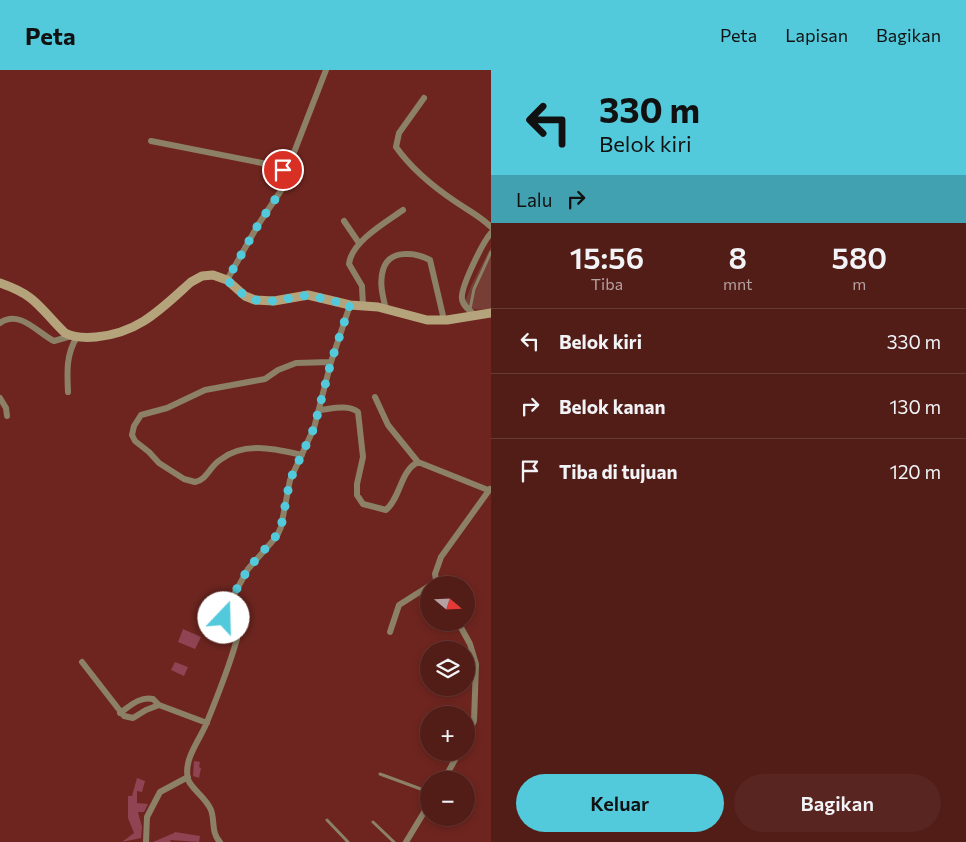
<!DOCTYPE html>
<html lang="id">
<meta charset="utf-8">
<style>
:root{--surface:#521c17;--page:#582520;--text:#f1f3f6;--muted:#b5a1a1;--line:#683a36;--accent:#53cadc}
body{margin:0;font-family:Commissioner,sans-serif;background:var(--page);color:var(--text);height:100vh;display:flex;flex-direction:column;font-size:19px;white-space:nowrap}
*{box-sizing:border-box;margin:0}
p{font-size:16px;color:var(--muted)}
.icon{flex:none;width:28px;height:28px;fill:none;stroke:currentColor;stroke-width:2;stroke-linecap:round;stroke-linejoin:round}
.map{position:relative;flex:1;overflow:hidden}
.side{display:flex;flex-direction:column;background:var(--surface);width:475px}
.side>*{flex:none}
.banner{background:#53cadc;color:#111;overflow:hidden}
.needle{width:32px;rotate:109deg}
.tools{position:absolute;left:420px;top:506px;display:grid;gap:10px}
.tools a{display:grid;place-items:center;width:55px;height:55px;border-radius:50%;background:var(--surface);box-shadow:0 2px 8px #0003,0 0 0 1px var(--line);font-size:25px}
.pin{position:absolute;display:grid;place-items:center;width:42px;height:42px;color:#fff;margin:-21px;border:2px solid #fff;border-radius:50%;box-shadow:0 1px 5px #0007}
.me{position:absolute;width:55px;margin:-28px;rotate:21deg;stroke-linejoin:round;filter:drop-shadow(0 0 4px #0008)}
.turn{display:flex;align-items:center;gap:18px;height:105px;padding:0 25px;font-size:22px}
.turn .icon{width:65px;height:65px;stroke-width:2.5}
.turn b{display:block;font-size:35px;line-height:42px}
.then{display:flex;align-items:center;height:48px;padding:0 25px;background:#0003;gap:10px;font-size:19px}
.eta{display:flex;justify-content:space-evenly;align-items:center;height:85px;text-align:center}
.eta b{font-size:30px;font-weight:600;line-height:35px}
.button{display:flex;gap:10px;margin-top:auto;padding:10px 25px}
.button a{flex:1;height:58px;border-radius:30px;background:var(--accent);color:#111;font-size:20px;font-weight:600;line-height:58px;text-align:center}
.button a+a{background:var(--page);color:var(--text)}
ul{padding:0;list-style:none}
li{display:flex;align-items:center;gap:15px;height:65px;padding:0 25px;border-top:1px solid var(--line)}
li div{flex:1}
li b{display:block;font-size:19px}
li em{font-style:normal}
header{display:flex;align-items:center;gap:30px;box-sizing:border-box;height:70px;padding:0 25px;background:var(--accent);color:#111}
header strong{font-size:24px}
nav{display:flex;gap:28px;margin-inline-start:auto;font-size:18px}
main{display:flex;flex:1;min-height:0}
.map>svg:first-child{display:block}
</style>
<header>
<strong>Peta</strong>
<nav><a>Peta</a><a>Lapisan</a><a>Bagikan</a></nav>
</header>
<main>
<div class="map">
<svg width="491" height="772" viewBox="0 0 491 772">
<rect width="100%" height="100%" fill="#6e251f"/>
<path fill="#773e36" d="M491,177V240L472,239L465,232L471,216Z"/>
<path fill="#8f4353" d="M183,559L201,567L195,579L178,572Z
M175,592L188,597L184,606L171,600Z
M194,691L200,692L199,697L201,698L199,708L193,706Z
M137,708L145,711L142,722L137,721V733L148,734L144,742H138L142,757L141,768L122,772L134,763L128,748V726H132Z
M175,762L200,766L199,772L170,770L171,772H153L174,763Z"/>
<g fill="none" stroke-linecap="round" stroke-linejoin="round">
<path stroke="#8c8167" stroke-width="3" d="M470,239L474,219L491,182
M380,704L429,722
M327,750L348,772
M373,752L394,772"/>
<path stroke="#8c8167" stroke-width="6" d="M424,28L399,63L396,77C411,98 435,118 456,132C469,141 480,146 491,157
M151,71L262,93L278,97L286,103L284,116L258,155L227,210
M286,103L326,0
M344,151L359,173
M363,236L362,216L349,194C351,172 386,152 403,140
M386,240C383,227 379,213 383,200C389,179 415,182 430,190L444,250
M475,245C470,241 463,236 462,229C460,218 483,172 491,163
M0,253C19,239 38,263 54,271L71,266
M68,322C67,302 66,284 77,267
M375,327L388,355L418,392L488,420
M0,328L6,338L7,346
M319,340C331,339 348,334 358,342L363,387L357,414V425L363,434L386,440C401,427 400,401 418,392
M302,385C275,379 244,371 220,390C210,396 207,410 195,412L184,409L159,393L149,382L135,371L132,365L134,356L141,345L167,338L205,320L265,309L278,300L296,293L331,292
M437,515L435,504L441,487L490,419
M458,552L470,574L476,594L474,651L466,668
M390,562L399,535L429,516
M82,592L124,646L133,648L146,640L159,635L207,653
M120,643C130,636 140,626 153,629L159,635
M444,710L459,682
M146,772L147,747L160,722L188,707
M220,772C211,763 215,750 211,740C206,727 190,718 188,709C183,689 200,670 207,652C218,625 229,597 237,569L226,554L224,548L226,539L248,499L277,466L281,457L290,410L314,358L331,292L350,235
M406,772L429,734"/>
<path stroke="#b5a47b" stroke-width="9" d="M0,213C38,226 39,238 65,263C75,268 85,268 96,267C139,263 161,239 191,212L202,206L213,205L227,210L245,226L255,230L274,231L308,225L350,235L378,237L427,250H447L491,243"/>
</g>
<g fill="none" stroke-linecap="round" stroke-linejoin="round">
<path stroke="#53cadc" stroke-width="9" stroke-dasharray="0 16.2" d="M224,548L226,538L248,499L276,466L281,457L290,410L314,358L331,292L350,235L308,225L274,231L255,230L245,226L227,210L258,155L284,116L286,106L283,100"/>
</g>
</svg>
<div class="tools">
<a><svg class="needle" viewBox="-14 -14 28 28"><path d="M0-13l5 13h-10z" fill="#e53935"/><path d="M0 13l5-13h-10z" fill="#b5a1a1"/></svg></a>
<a><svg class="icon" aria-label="layers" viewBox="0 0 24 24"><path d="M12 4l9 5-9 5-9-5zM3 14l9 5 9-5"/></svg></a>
<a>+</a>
<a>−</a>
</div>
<div class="pin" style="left:283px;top:100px;background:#d93025"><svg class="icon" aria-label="arrive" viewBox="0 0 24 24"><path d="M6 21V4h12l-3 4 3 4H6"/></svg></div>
<svg class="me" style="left:224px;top:548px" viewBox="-20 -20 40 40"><circle r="19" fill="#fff"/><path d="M0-13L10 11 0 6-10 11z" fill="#53cadc"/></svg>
</div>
<section class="side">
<div class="banner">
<div class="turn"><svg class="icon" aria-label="left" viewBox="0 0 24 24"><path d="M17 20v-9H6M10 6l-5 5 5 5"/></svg><div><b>330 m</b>Belok kiri</div></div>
<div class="then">Lalu<svg class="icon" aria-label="right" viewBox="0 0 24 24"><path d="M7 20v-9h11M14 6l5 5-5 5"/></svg></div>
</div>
<div class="eta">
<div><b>15:56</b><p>Tiba</p></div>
<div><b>8</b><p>mnt</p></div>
<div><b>580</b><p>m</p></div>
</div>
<ul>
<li><svg class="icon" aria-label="left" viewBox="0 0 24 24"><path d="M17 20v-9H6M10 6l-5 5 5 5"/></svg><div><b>Belok kiri</b></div><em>330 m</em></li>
<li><svg class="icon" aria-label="right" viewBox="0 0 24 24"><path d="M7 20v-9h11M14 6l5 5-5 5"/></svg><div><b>Belok kanan</b></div><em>130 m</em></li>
<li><svg class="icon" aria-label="arrive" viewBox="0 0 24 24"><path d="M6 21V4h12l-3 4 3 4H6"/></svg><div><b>Tiba di tujuan</b></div><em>120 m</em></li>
</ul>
<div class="button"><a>Keluar</a><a>Bagikan</a></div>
</section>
</main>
